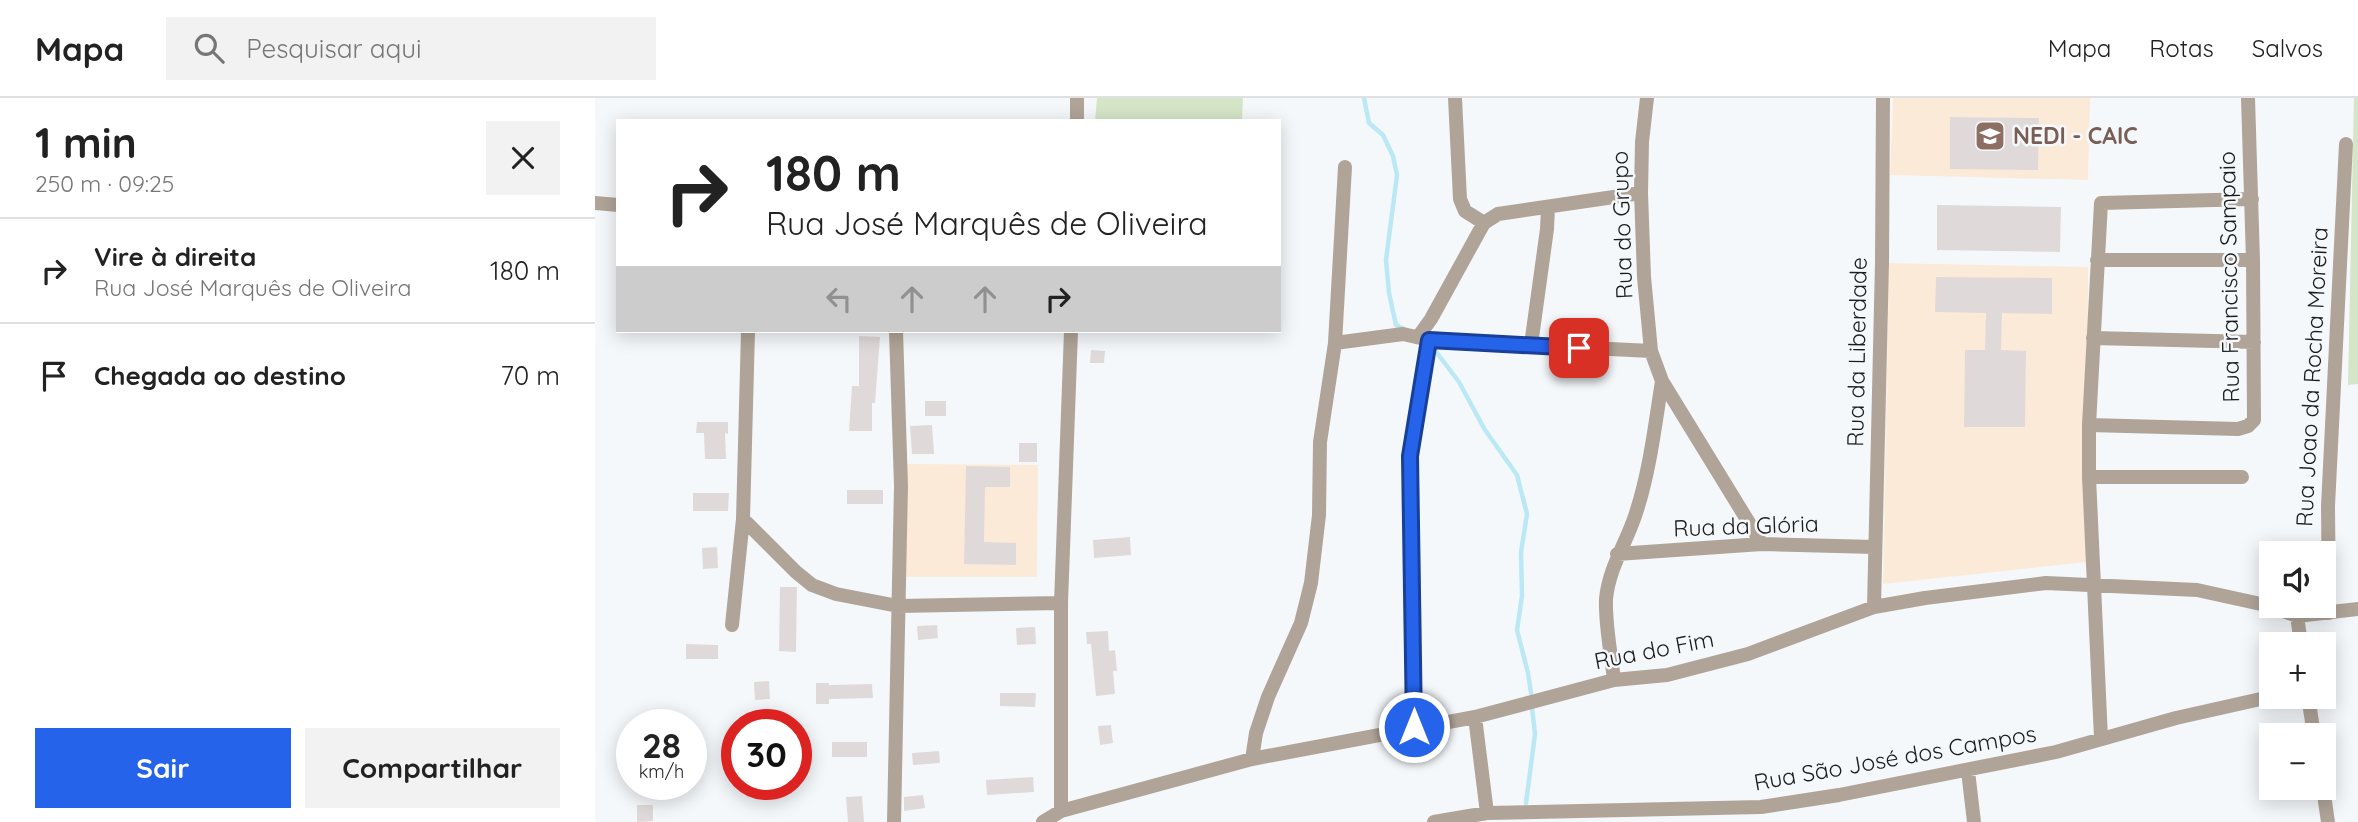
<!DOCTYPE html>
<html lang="pt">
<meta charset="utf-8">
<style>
:root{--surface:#fff;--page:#f2f2f2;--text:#222;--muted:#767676;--line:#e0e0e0;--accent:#2563eb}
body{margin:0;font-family:Quicksand,sans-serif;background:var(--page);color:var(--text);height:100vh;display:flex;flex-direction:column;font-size:26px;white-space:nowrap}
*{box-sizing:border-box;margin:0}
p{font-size:23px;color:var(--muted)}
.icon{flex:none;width:38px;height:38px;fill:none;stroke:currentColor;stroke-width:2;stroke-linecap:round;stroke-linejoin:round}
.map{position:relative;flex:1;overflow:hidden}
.details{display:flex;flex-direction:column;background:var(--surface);width:595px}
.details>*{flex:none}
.banner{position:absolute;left:21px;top:21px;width:665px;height:214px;border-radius:0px;box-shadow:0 4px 18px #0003;background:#fff;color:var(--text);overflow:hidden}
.buttons{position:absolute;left:1664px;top:443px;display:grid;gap:14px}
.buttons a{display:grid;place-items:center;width:77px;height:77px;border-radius:0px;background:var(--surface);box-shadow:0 4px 18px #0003;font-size:35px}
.speed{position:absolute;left:21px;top:611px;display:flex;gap:14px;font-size:35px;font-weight:700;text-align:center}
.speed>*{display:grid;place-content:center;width:91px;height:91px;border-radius:50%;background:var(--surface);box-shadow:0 4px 18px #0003;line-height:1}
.speed small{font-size:18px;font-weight:400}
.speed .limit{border:10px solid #d22;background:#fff;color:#111}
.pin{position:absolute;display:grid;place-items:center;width:60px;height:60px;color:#fff;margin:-30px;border-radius:14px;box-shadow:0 4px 10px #0006}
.me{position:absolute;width:77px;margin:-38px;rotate:0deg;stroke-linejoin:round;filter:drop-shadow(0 0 5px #0008)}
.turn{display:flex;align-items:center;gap:24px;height:147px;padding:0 35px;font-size:32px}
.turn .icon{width:91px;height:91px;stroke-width:2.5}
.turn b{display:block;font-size:49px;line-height:60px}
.lanes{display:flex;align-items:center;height:66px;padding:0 35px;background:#0003;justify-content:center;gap:35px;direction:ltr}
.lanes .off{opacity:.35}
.round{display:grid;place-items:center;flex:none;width:74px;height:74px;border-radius:0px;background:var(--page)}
.overview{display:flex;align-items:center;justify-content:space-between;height:119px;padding:0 35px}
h1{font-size:42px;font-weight:700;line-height:52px}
.cta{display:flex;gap:14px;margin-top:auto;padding:14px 35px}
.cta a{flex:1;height:80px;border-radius:0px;background:var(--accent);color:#fff;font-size:28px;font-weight:700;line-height:80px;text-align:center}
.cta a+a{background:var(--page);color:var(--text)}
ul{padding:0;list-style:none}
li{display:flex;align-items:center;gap:21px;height:105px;padding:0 35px;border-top:2px solid var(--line)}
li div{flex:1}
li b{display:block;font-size:26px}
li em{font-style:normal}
header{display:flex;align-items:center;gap:42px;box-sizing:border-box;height:98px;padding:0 35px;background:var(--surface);border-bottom:2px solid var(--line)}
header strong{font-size:33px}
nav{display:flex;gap:38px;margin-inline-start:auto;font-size:24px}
.search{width:490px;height:63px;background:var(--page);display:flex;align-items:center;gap:18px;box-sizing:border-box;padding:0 24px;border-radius:0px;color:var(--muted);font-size:26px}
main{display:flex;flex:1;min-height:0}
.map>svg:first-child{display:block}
</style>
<header>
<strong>Mapa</strong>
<div class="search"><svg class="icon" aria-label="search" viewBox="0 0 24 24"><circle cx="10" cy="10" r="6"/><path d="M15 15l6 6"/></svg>Pesquisar aqui</div>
<nav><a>Mapa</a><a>Rotas</a><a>Salvos</a></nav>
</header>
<main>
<section class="details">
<div class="overview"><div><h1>1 min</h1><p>250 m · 09:25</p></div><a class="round"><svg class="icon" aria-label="close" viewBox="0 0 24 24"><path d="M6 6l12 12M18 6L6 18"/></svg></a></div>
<ul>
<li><svg class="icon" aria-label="right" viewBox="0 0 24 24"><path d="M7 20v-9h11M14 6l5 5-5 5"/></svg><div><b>Vire à direita</b><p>Rua José Marquês de Oliveira</p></div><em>180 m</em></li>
<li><svg class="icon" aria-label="arrive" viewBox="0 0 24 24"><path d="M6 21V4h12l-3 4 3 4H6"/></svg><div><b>Chegada ao destino</b></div><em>70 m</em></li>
</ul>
<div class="cta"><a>Sair</a><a>Compartilhar</a></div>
</section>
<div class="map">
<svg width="1763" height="724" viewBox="0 0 1763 724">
<rect width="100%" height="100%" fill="#f5f8fb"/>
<path fill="#fcead9" d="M1298,0H1495L1493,82L1295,77Z
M1294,165L1493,169L1492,464L1288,486Z
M312,366L443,367L442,479H311Z"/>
<path fill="#d5e5c7" d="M502,0H648L647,23H500Z
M1759,0H1763V286L1753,287Z"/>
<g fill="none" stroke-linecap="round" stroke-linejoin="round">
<path stroke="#bae8f4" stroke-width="4.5" d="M769,0L774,25L788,37L798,58L802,77L791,162L794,195L801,227L809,231
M839,251L864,284L890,332L922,377L932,416L926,454L927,498L922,532L933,575L936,595
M931,705L940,636L937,610"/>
</g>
<path fill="#dfdad9" d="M1355,19L1444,20L1443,72L1355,71Z
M1342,107L1466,109L1465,154L1342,152Z
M1341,179L1457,180V216L1407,215L1406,252L1431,253L1430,329H1369L1370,252H1390L1391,215L1340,214Z
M264,238L285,239L280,305H277V333H254L257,288H264Z
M496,252L510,253L509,265H495Z
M330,303H351V318H330Z
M102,324H133V336L130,335L131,361H110L109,335H101Z
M337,327L339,356H317L315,328Z
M424,345H442V364H424Z
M371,368L415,369V389H390L389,444L421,445V467L369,466Z
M252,392H288V406H252Z
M98,395H134L133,413H98Z
M535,439L536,457L499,460L498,442Z
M122,449L123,470L108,471L107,450Z
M185,489H202L201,554L184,553Z
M342,527L343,540L323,542L322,528Z
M440,529L441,546L422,547L421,530Z
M513,533L514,553L520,552L522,573H518L520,596L501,598L496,546H492L491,534Z
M91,546L123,547V561H91Z
M174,583L175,601L160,602L159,584Z
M221,585H234V587L277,586L278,600L234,601V606H221Z
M405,595H441L440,609L405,608Z
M516,627L518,645L505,647L503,628Z
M237,644H272V659H237Z
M344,653L345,665L318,667L317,655Z
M438,679L439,694L392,697L391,682Z
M328,697L330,710L309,713V699Z
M267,698L269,724H253L251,699Z
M42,707H58V723L42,724Z"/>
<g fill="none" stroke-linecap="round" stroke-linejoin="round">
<path stroke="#b0a498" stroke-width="14" d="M860,0L865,101L870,113L889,125
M1052,0L1047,44L1046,95L1049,179L1056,253L1067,283L1167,446
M482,23V0
M0,105L23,107
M1502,162H1658
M823,239L836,221L885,132L889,125L903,116L1046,95
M1498,240L1659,244
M740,245L750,69
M936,247L952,131L953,109
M1494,327L1506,105L1657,101
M1494,379H1647
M148,421L201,474L217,487L241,496L303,508L466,505
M1022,456L1167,446L1280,449
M1279,509L1287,165L1288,0
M1734,515L1733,408L1751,46
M1702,518L1706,546
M137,527L148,421L153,233
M1019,582C1016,555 1010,527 1011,501C1014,469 1032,444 1041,415C1055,372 1060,327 1067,283
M1713,598L1719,637
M880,619L892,715
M819,629L815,358L834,242
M1506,640L1494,379V327L1643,331L1653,328L1659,322L1658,162L1653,0
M657,661L661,635L673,599L706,525L716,485L724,417L725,344L740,245L808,236L834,242L1056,253
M1373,673L1379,724
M1728,690L1733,724
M466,713V505L476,233
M299,724L306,388L301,233
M448,724L466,713L657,661L880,619L1019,582L1072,577L1153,556L1279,509L1330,500L1451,485L1602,492L1675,508L1702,518L1763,511
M839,724L892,715L1166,709L1244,697L1461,654L1581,620L1679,598"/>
</g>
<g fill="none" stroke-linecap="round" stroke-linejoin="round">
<g stroke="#184099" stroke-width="18">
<path id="route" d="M819,629L815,358L834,242L984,250"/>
</g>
<use href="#route" stroke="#2563eb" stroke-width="12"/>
</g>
<defs>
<g id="school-square" transform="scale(1.575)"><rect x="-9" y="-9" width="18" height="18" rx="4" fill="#8d6e63" stroke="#f5f8fb"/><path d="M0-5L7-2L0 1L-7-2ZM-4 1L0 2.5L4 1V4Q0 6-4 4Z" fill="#fff"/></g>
</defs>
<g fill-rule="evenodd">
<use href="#school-square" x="1395" y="38"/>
</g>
<g text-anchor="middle" stroke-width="5" stroke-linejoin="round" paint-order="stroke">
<g font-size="23" font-weight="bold" fill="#785e54" stroke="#f5f8fb" text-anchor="start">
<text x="1418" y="46">NEDI - CAIC</text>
</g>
<g font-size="23" fill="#1b1c1d" stroke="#f5f8fb">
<text transform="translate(1027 127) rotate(-92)" y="8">Rua do Grupo</text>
<text transform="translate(1634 179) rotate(-91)" y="8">Rua Francisco Sampaio</text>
<text transform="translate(1262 254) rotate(-89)" y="8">Rua da Liberdade</text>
<text transform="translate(1717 279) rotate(-87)" y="8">Rua Joao da Rocha Moreira</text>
<text transform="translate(1151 428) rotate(-2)" y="8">Rua da Glória</text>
<text transform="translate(1059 552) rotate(-11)" y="8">Rua do Fim</text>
<text transform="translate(1300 660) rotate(-10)" y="8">Rua São José dos Campos</text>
</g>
</g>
</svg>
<div class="buttons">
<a><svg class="icon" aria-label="sound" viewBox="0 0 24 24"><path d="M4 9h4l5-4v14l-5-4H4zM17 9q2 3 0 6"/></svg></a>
<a>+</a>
<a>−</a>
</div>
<div class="speed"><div>28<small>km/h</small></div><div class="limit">30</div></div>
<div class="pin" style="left:984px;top:250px;background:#d93025"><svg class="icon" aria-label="arrive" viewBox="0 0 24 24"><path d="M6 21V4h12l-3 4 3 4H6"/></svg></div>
<svg class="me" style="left:819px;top:629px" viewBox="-20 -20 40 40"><circle r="17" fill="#2563eb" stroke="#fff" stroke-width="3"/><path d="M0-11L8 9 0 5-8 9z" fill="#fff"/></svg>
<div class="banner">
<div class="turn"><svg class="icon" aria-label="right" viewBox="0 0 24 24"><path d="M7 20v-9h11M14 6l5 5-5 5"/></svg><div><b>180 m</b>Rua José Marquês de Oliveira</div></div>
<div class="lanes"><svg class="icon off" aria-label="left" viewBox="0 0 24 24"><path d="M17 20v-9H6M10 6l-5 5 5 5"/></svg><svg class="icon off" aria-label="ahead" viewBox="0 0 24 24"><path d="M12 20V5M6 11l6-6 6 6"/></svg><svg class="icon off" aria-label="ahead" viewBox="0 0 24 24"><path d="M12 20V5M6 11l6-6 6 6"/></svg><svg class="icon" aria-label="right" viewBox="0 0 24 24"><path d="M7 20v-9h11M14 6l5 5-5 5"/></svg></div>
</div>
</div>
</main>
